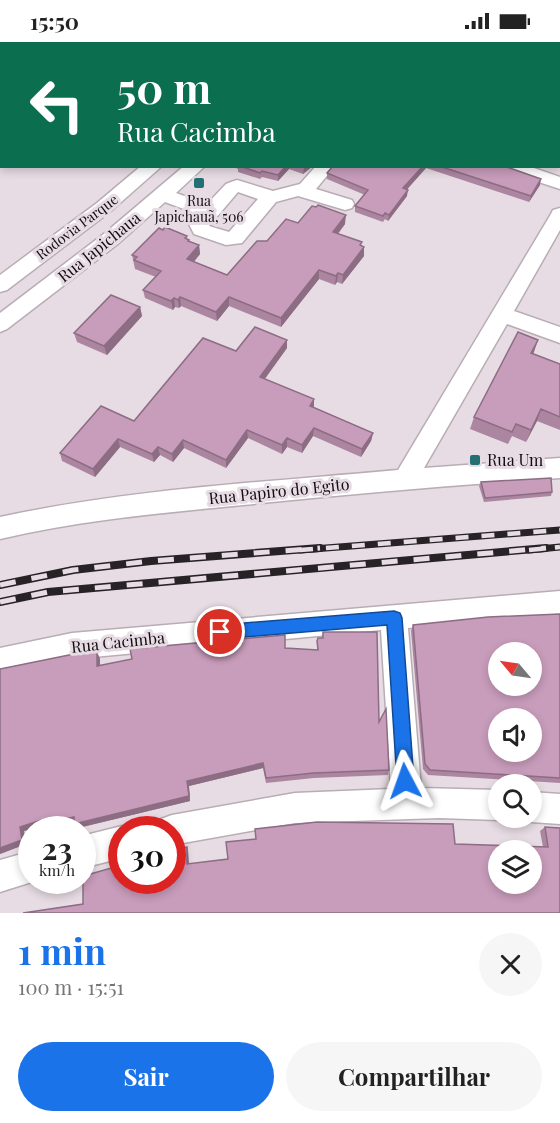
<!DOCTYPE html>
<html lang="pt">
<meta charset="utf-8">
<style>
:root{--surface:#fff;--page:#f6f6f6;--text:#222;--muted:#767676;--accent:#1a73e8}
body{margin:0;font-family:"Playfair Display",serif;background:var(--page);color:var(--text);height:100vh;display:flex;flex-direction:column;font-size:22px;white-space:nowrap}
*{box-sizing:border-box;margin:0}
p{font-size:20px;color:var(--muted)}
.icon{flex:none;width:33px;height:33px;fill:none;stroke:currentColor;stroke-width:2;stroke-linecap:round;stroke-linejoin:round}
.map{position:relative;height:871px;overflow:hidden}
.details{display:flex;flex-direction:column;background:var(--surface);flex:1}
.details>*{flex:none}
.top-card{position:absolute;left:0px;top:0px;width:561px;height:126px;box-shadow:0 3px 9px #0003;background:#0b6e4f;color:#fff;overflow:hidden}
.needle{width:39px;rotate:299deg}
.controls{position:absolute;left:488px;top:600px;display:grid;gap:12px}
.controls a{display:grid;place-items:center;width:54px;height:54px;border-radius:50%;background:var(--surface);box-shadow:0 3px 9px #0003;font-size:30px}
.speed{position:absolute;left:18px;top:774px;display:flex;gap:12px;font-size:30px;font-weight:700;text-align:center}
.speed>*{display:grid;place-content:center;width:78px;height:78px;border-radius:50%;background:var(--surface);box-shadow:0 3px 9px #0003;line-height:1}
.speed small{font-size:15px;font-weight:400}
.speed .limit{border:9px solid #d22;background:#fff;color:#111}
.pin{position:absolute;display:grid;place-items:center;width:51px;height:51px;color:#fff;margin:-26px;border:3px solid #fff;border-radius:50%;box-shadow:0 2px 6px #0007}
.me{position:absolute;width:66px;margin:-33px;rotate:356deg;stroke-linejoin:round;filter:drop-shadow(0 0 4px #0008)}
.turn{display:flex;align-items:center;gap:21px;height:126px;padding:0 18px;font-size:27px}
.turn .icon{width:78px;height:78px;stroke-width:2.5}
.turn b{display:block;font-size:42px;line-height:51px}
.round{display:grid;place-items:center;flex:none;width:63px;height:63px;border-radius:32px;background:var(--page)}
.summary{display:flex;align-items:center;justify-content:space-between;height:102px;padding:0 18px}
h1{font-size:36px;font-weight:700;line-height:45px;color:var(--accent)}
.button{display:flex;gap:12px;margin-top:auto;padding:12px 18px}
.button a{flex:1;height:69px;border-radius:36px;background:var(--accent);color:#fff;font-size:24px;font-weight:700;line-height:69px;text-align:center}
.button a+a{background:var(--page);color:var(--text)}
.status{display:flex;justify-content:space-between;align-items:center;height:42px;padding:0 30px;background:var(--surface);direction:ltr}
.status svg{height:16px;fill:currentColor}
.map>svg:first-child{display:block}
</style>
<div class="status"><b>15:50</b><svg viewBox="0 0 49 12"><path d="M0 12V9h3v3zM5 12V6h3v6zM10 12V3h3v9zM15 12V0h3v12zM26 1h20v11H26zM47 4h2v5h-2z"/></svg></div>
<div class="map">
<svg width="560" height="871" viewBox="0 0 560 871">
<rect width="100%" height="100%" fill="#e7dce3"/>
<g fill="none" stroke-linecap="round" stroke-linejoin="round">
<path stroke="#61a1a3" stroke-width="4.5" d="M17,0L20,2"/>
<g stroke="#b8adb4" stroke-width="3">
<path id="minor" d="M279,0H295L278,2Z
M317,0H333L316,2Z
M141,124H162L111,169L7,248L0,250V233L97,161Z
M184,124H205L176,151L207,162L226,142L231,140L237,138L273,149L300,142L316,124H335L316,147L352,158L354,162L352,166L345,168L298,154L276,160L242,201L226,203L194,192L189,182L197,172L165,160L119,201L7,287L0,290V271L105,191ZM238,150L258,157L229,190L209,184Z
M499,124H528L560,135V147L502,128Z
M560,166V188L514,269L560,285V301L507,282L424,426L560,416V436C454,443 348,452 243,463C161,471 80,478 0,497V475C130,447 265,440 398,428L551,172L553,168Z
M560,549V573L408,586L421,746L498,748V776H504L498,778L439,776L295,781L172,803V788H157L161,777L172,773L295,751L391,747L381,588L72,617L0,632V606L72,591Z
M531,750L560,752V782L531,780L520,776H531Z
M122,784L129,788H122V816L82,826V794Z
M32,809V838H38L0,850V818Z"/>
</g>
<use href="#minor" fill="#fff" fill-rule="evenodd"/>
<g stroke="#272225" stroke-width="7">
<path id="rail-far1" d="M300,508L560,488
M529,508L560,505"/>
</g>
<g stroke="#272225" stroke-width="8">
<path id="rail" d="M0,543L73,528L151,519L320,506
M0,560L48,550L546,506"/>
</g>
<use href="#rail-far1" stroke="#e7dce3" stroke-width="4.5" stroke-dasharray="13" stroke-linecap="butt"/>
<use href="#rail" stroke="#e7dce3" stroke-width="5" stroke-dasharray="16" stroke-linecap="butt"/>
</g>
<path fill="#ac86a1" d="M236,124H313L303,132L289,127L278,139L262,135L260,137L238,130V127L236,126Z
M333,124H504L540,143L529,160L426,126L407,147V154L388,179L385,177L383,180L355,170V164L365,153L327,137V131Z
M298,181L345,182L338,192L361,203L364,214L342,242L337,240L335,243L319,237L281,285L229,264L217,279L181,264L179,266L175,265L173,268L145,256L143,248L156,235L135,227L132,213L163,188L187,194V197L189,200L199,203L200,212L194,220L227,233L267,199Z
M140,265L142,274L107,313L77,300L74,291Z
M287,306L265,337L314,365L373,391L371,399L361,415L313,394L302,411L287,405L282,412L248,396L226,426L184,406L173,420L160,413L154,420L120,405L95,435L62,419L60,411L134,379L236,309Z
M534,310L533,312L560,322V388L537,379L526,400L512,394L508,402L470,387L474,375Z
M481,440L552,450L551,454L484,460L479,444Z
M560,572V741L428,733L423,727L411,589L413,583Z
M323,590L379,680L389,728L388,733L314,736L266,741L263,726L189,744L190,759L78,786L74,780L55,784L52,781L24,789L26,802L0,812L97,610L100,617V623L285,606L317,608V599L322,596Z
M545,785L560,871L83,862L187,805L188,809L189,822L455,802L543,805L540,789Z"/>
<path fill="#8c6d83" d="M286,124H289V127L278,139V133Z
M306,124H313L303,132L304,126Z
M423,124H426V126L403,152V146Z
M541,137L540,143L529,160L531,154Z
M408,148L407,154L388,179L389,173Z
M346,173L345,182L332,199L333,190Z
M199,203L200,212L188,226L187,217Z
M364,205V214L342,242L343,233Z
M319,228V237L281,285V276Z
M338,231L337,240L335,243L336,234Z
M180,255L181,264L179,266L178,258Z
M229,255V264L217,279L216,270Z
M174,256L175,265L173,268L171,259Z
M140,265L142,274L107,313L104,304Z
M287,298V306L260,343V335Z
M538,298L534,310L527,323L531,311Z
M314,357V365L310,364Z
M541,367L537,379L526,400L531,388Z
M314,386L313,394L302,411V403Z
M247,388L248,396L226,426V418Z
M373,391L371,399L361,415L362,407Z
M287,396V405L282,412V403Z
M118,397L120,405L95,435L93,427Z
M183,398L184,406L173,420L172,412Z
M158,405L160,413L154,420L152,412Z
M97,610L100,617V630L97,624Z
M263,721V726L189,744L190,759L78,786L74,782L187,739Z
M51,775H74L78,780L55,784L52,781L24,789L26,802L0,812V806L20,785Z
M187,805L188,809L189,826L187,822Z"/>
<path fill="#c89cbb" stroke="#8c6d83" stroke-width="1.5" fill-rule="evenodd" d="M342,0H560V74V2H340Z
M240,124H286L278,133L262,129L260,131Z
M333,124H423L403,146L408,148L389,173L385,171L383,174L355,164L368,148L327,131Z
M439,124H504L541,137L531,154Z
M318,163L346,173L333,190L362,200L360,203L364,205L343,233L338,231L336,234L319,228L281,276L229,255L216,270L180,255L178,258L174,256L171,259L143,248L161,229L134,218L137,215L132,213L159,186L163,188L165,185L187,194L185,196L189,198L188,199L199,203L187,217L227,233L257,199H267L286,177L298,181L312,164L316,165Z
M111,253L140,265L104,304L74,291Z
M255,285L287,298L260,335L314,357L310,364L373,391L362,407L314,386L302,403L287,396L282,403L247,388L226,418L183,398L172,412L158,405L152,412L118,397L93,427L60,411L101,364L134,379L203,296L236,309Z
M518,290L538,298L531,311L560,322V375L541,367L531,388L516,382L512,390L474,375Z
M551,436L552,450L485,456L481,440Z
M560,572V736L430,728L425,722L413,583L488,575ZM498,610H531V644H498ZM498,676H531V710H498Z
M323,590H377L379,680L386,667L389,728L314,731L266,736L263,721L187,739L189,754L74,782V775L52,780L51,775L20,785L22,798L0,806V627L69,613L97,610V624L132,617L130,607L285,593V606L318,608L317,599L318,596H323Z
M317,780L453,782L455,802L548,805L545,785L560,786V871H23L83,862V834L122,823V838H172V809L187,805V822L228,817L226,800L256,797L255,787ZM498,808H531V842H498Z"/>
<path fill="#1a73e8" stroke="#114b97" stroke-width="1.5" d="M394,569L400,571L402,576L414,739L411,745L405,747L399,745L397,739L387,583L220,597L214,595L212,590L214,585L220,583Z"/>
<g fill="#246f71" stroke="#e7dce3" stroke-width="2">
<rect x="193" y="135" width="12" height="12" rx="3"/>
<rect x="469" y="412" width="12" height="12" rx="3"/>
</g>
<g text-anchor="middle" stroke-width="6" stroke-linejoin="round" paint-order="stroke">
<g font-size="14" fill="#110d10" stroke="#e7dce3">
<text x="199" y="164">Rua<tspan x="199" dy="16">Japichauã, 506</tspan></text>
</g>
<g font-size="14" fill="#110d10" stroke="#e7dce3">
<text transform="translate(77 185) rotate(-37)" y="5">Rodovia Parque</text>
</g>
<g font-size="16" fill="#110d10" stroke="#e7dce3">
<text transform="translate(99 205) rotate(-39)" y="6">Rua Japichaua</text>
<text transform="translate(279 449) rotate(-6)" y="6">Rua Papiro do Egito</text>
<text transform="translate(118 600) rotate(-6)" y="6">Rua Cacimba</text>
</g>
<g font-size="16" fill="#110d10" stroke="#e7dce3" text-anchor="start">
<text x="487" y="424">Rua Um</text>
</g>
</g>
</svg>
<div class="controls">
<a><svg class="needle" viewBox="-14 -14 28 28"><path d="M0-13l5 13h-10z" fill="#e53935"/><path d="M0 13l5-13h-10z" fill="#767676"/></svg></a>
<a><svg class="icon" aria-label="sound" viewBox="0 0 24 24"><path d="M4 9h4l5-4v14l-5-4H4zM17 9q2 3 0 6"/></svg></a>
<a><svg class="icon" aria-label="search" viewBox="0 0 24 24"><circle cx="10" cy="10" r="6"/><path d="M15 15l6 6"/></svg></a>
<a><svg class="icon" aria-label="layers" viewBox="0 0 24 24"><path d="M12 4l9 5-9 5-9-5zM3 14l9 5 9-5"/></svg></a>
</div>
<div class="speed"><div>23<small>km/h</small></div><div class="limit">30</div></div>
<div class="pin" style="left:220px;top:590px;background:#d93025"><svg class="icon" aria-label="arrive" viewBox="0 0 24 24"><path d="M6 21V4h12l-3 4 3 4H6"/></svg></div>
<svg class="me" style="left:405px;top:739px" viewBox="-20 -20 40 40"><path d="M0-17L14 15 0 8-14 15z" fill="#1a73e8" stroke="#fff" stroke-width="4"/></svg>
<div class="top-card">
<div class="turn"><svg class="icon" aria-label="left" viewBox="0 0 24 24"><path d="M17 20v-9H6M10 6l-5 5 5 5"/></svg><div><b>50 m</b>Rua Cacimba</div></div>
</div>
</div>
<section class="details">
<div class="summary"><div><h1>1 min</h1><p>100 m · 15:51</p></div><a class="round"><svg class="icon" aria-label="close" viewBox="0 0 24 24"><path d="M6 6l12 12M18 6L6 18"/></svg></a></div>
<div class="button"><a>Sair</a><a>Compartilhar</a></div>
</section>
